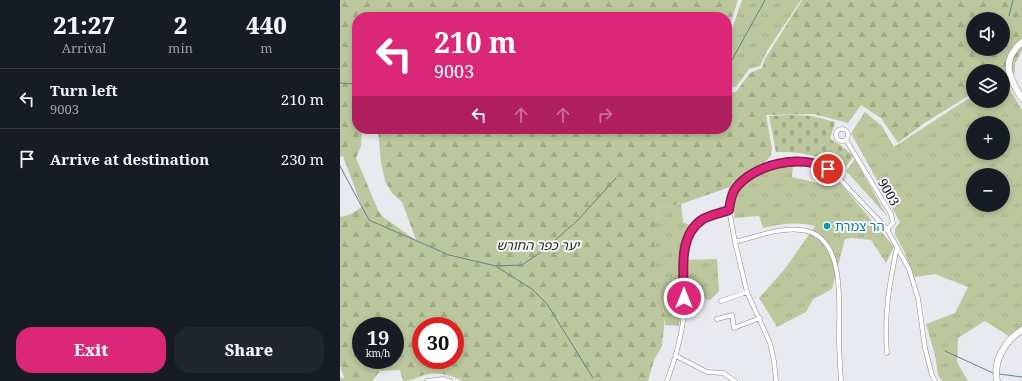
<!DOCTYPE html>
<meta charset="utf-8">
<style>
:root{--surface:#171b24;--page:#20242c;--text:#f1f3f6;--muted:#9ea1a6;--line:#363941;--accent:#db2777}
body{margin:0;font-family:"Noto Serif","Noto Sans Hebrew",serif;background:var(--page);color:var(--text);height:100vh;display:flex;flex-direction:column;font-size:15px;white-space:nowrap}
*{box-sizing:border-box;margin:0}
p{font-size:13px;color:var(--muted)}
.icon{flex:none;width:22px;height:22px;fill:none;stroke:currentColor;stroke-width:2;stroke-linecap:round;stroke-linejoin:round}
.map{position:relative;flex:1;overflow:hidden}
.panel{display:flex;flex-direction:column;background:var(--surface);width:340px}
.panel>*{flex:none}
.guide{position:absolute;left:12px;top:12px;width:380px;height:122px;border-radius:16px;box-shadow:0 2px 6px #0003;background:#db2777;color:#fff;overflow:hidden}
.controls{position:absolute;left:626px;top:12px;display:grid;gap:8px}
.controls a{display:grid;place-items:center;width:44px;height:44px;border-radius:50%;background:var(--surface);box-shadow:0 2px 6px #0003;font-size:20px}
.speed{position:absolute;left:12px;top:317px;display:flex;gap:8px;font-size:20px;font-weight:700;text-align:center}
.speed>*{display:grid;place-content:center;width:52px;height:52px;border-radius:50%;background:var(--surface);box-shadow:0 2px 6px #0003;line-height:1}
.speed small{font-size:10px;font-weight:400}
.speed .limit{border:6px solid #d22;background:#fff;color:#111}
.pin{position:absolute;display:grid;place-items:center;width:34px;height:34px;color:#fff;margin:-17px;border:2px solid #fff;border-radius:50%;box-shadow:0 1px 4px #0007}
.me{position:absolute;width:44px;margin:-22px;rotate:0deg;stroke-linejoin:round;filter:drop-shadow(0 0 3px #0008)}
.turn{display:flex;align-items:center;gap:14px;height:84px;padding:0 16px;font-size:18px}
.turn .icon{width:52px;height:52px;stroke-width:2.5}
.turn b{display:block;font-size:28px;line-height:34px}
.lanes{display:flex;align-items:center;height:38px;padding:0 16px;background:#0003;justify-content:center;gap:20px;direction:ltr}
.lanes .off{opacity:.35}
.eta{display:flex;justify-content:space-evenly;align-items:center;height:68px;text-align:center}
.eta b{font-size:24px;font-weight:800;line-height:28px}
.primary-button{display:flex;gap:8px;margin-top:auto;padding:8px 16px}
.primary-button a{flex:1;height:46px;border-radius:16px;background:var(--accent);color:#fff;font-size:16px;font-weight:800;line-height:46px;text-align:center}
.primary-button a+a{background:var(--page);color:var(--text)}
ul{padding:0;list-style:none}
li{display:flex;align-items:center;gap:12px;height:60px;padding:0 16px;border-top:1px solid var(--line)}
li div{flex:1}
li b{display:block;font-size:15px}
li em{font-style:normal}
main{display:flex;flex:1;min-height:0}
.map>svg:first-child{display:block}
</style>
<main>
<section class="panel">
<div class="eta">
<div><b>21:27</b><p>Arrival</p></div>
<div><b>2</b><p>min</p></div>
<div><b>440</b><p>m</p></div>
</div>
<ul>
<li><svg class="icon" aria-label="left" viewBox="0 0 24 24"><path d="M17 20v-9H6M10 6l-5 5 5 5"/></svg><div><b>Turn left</b><p>9003</p></div><em>210 m</em></li>
<li><svg class="icon" aria-label="arrive" viewBox="0 0 24 24"><path d="M6 21V4h12l-3 4 3 4H6"/></svg><div><b>Arrive at destination</b></div><em>230 m</em></li>
</ul>
<div class="primary-button"><a>Exit</a><a>Share</a></div>
</section>
<div class="map">
<svg width="682" height="381" viewBox="0 0 682 381">
<defs>
<pattern id="grass-tufts" width="24" height="20" patternUnits="userSpaceOnUse"><rect width="24" height="20" fill="#bcc79d"/><path d="M3 7l-1-3M5 7V3M7 7l1-3M15 17l-1-3M17 17v-4M19 17l1-3" fill="none" stroke="#a1aa86"/></pattern>
<pattern id="forest-firs" width="22" height="20" patternUnits="userSpaceOnUse"><rect width="22" height="20" fill="#bcc79d"/><path d="M5 1l3.5 6h-7zM16 11l3.5 6h-7z" fill="#a1aa86"/></pattern>
<pattern id="cemetery-stones" width="16" height="16" patternUnits="userSpaceOnUse"><rect width="16" height="16" fill="#bcc79d"/><path d="M2 7V4a2 2 0 0 1 4 0v3zM10 15v-3a2 2 0 0 1 4 0v3z" fill="#a1aa86"/></pattern>
</defs>
<rect width="100%" height="100%" fill="#e9e9f0"/>
<path fill="url(#grass-tufts)" fill-rule="evenodd" d="M402,0H461L427,51L420,66L409,69L396,87L387,88V43Z
M666,83L682,110V326L669,336L645,321L618,338L617,362L628,381H602L598,375L595,355L586,324L615,313L628,287L595,274L574,277L564,251L555,235V229L560,222L511,133L525,112L542,126L554,147L626,100L633,97V101H663V85ZM633,123H663V153H633ZM633,175H663V205H633Z
M515,159L547,216L506,171Z
M453,165L452,177L478,183L483,172L502,185L554,247L546,263L531,240L512,238L505,239L492,289L473,299L466,312L437,327L419,298L444,270L475,226C456,221 441,224 423,228L419,216L394,218C395,212 393,204 395,198C402,174 432,171 453,165Z
M341,204L343,222L350,225L342,243L343,260L377,259L379,291L370,300L343,295L339,326L325,325C326,308 317,293 314,277C311,256 315,229 318,208Z"/>
<path fill="url(#forest-firs)" fill-rule="evenodd" d="M0,0H398L387,34V17H17V129H22L21,146L16,158L38,210L43,217L76,240L62,202L52,193L45,181L41,163L38,129H387V93L396,92L410,73L422,68L425,59L462,0H682V50L675,64V73L663,78V71H633V93L583,124L558,143L541,118L521,105L508,123L474,114L426,115L432,149L431,156L425,162L408,172L393,186L341,204L318,208L315,232L314,276L325,317L322,346L314,360L308,381H123C111,375 97,371 84,375C76,378 71,381 63,381L60,370L40,371L32,381H0V378H4L0,365V215L1,217L11,214L22,207L3,156L0,157ZM633,19H663V49H633ZM21,326H55V360H21ZM81,326H115V360H81Z"/>
<path fill="url(#cemetery-stones)" d="M450,115L472,116L495,122L490,139L499,144L514,156L504,169C477,155 466,152 436,152L429,116Z"/>
<g fill="none" stroke-linecap="round" stroke-linejoin="round">
<path stroke="#5e838d" stroke-width="1" d="M669,16L673,0
M387,69L425,0
M0,83L17,84
M0,166L29,220L109,255L156,266L182,265L204,250L237,221L276,178
M157,267L192,289L207,304L253,378
M605,351L653,373
M659,374L682,377"/>
<g stroke="#89898f" stroke-width="5">
<path id="street" d="M496 135a6 6 0 1 1 12 0a6 6 0 1 1-12 0Z
M506,140L551,214L553,223L547,229
M395,242C416,237 439,227 461,230C506,234 499,304 499,335C499,350 500,366 501,381
M381,301L407,292
M377,319L392,315L394,328L420,318
M547,353C544,315 549,285 557,247
M336,356L367,372L383,373L395,381
M87,381L103,379L110,381
M327,381C335,359 343,334 344,310C346,283 335,235 363,219C371,215 381,213 389,210
M436,381L434,361L430,343L407,292L395,242L389,210L394,191L405,178L436,164L452,162L482,165L495,174L547,229L569,269L578,298L585,348L592,375L595,381"/>
</g>
<g stroke="#89898f" stroke-width="7">
<path id="secondary" d="M682,42C660,61 669,77 682,99
M657,381C653,360 665,341 682,330"/>
</g>
<use href="#street" stroke="#fff" stroke-width="4"/>
<use href="#secondary" stroke="#fff" stroke-width="6"/>
</g>
<g fill="none" stroke-linecap="round" stroke-linejoin="round">
<g stroke="#8e194d" stroke-width="10">
<path id="route" d="M344,298C344,272 337,236 363,219C370,215 381,213 389,210C390,203 391,195 395,189C413,164 462,153 488,169"/>
</g>
<use href="#route" stroke="#db2777" stroke-width="7"/>
</g>
<circle fill="#0f9aa8" stroke="#f6f6fd" stroke-width="1.5" cx="487" cy="226" r="4"/>
<g text-anchor="middle" stroke-width="4" stroke-linejoin="round" paint-order="stroke">
<g font-size="13" fill="#151517" stroke="#f6f6fd">
<text transform="translate(549 192) rotate(60)" y="5">9003</text>
</g>
<g font-size="13" fill="#0d838f" stroke="#f6f6fd" text-anchor="start">
<text x="495" y="231">הר צמרת</text>
</g>
<g font-size="13" font-style="italic" fill="#272d0b" stroke="#f6f6fd">
<text x="198" y="250">יער כפר החורש</text>
</g>
</g>
</svg>
<div class="controls">
<a><svg class="icon" aria-label="sound" viewBox="0 0 24 24"><path d="M4 9h4l5-4v14l-5-4H4zM17 9q2 3 0 6"/></svg></a>
<a><svg class="icon" aria-label="layers" viewBox="0 0 24 24"><path d="M12 4l9 5-9 5-9-5zM3 14l9 5 9-5"/></svg></a>
<a>+</a>
<a>−</a>
</div>
<div class="speed"><div>19<small>km/h</small></div><div class="limit">30</div></div>
<div class="pin" style="left:488px;top:169px;background:#d93025"><svg class="icon" aria-label="arrive" viewBox="0 0 24 24"><path d="M6 21V4h12l-3 4 3 4H6"/></svg></div>
<svg class="me" style="left:344px;top:298px" viewBox="-20 -20 40 40"><circle r="17" fill="#db2777" stroke="#fff" stroke-width="3"/><path d="M0-11L8 9 0 5-8 9z" fill="#fff"/></svg>
<div class="guide">
<div class="turn"><svg class="icon" aria-label="left" viewBox="0 0 24 24"><path d="M17 20v-9H6M10 6l-5 5 5 5"/></svg><div><b>210 m</b>9003</div></div>
<div class="lanes"><svg class="icon" aria-label="left" viewBox="0 0 24 24"><path d="M17 20v-9H6M10 6l-5 5 5 5"/></svg><svg class="icon off" aria-label="ahead" viewBox="0 0 24 24"><path d="M12 20V5M6 11l6-6 6 6"/></svg><svg class="icon off" aria-label="ahead" viewBox="0 0 24 24"><path d="M12 20V5M6 11l6-6 6 6"/></svg><svg class="icon off" aria-label="right" viewBox="0 0 24 24"><path d="M7 20v-9h11M14 6l5 5-5 5"/></svg></div>
</div>
</div>
</main>
